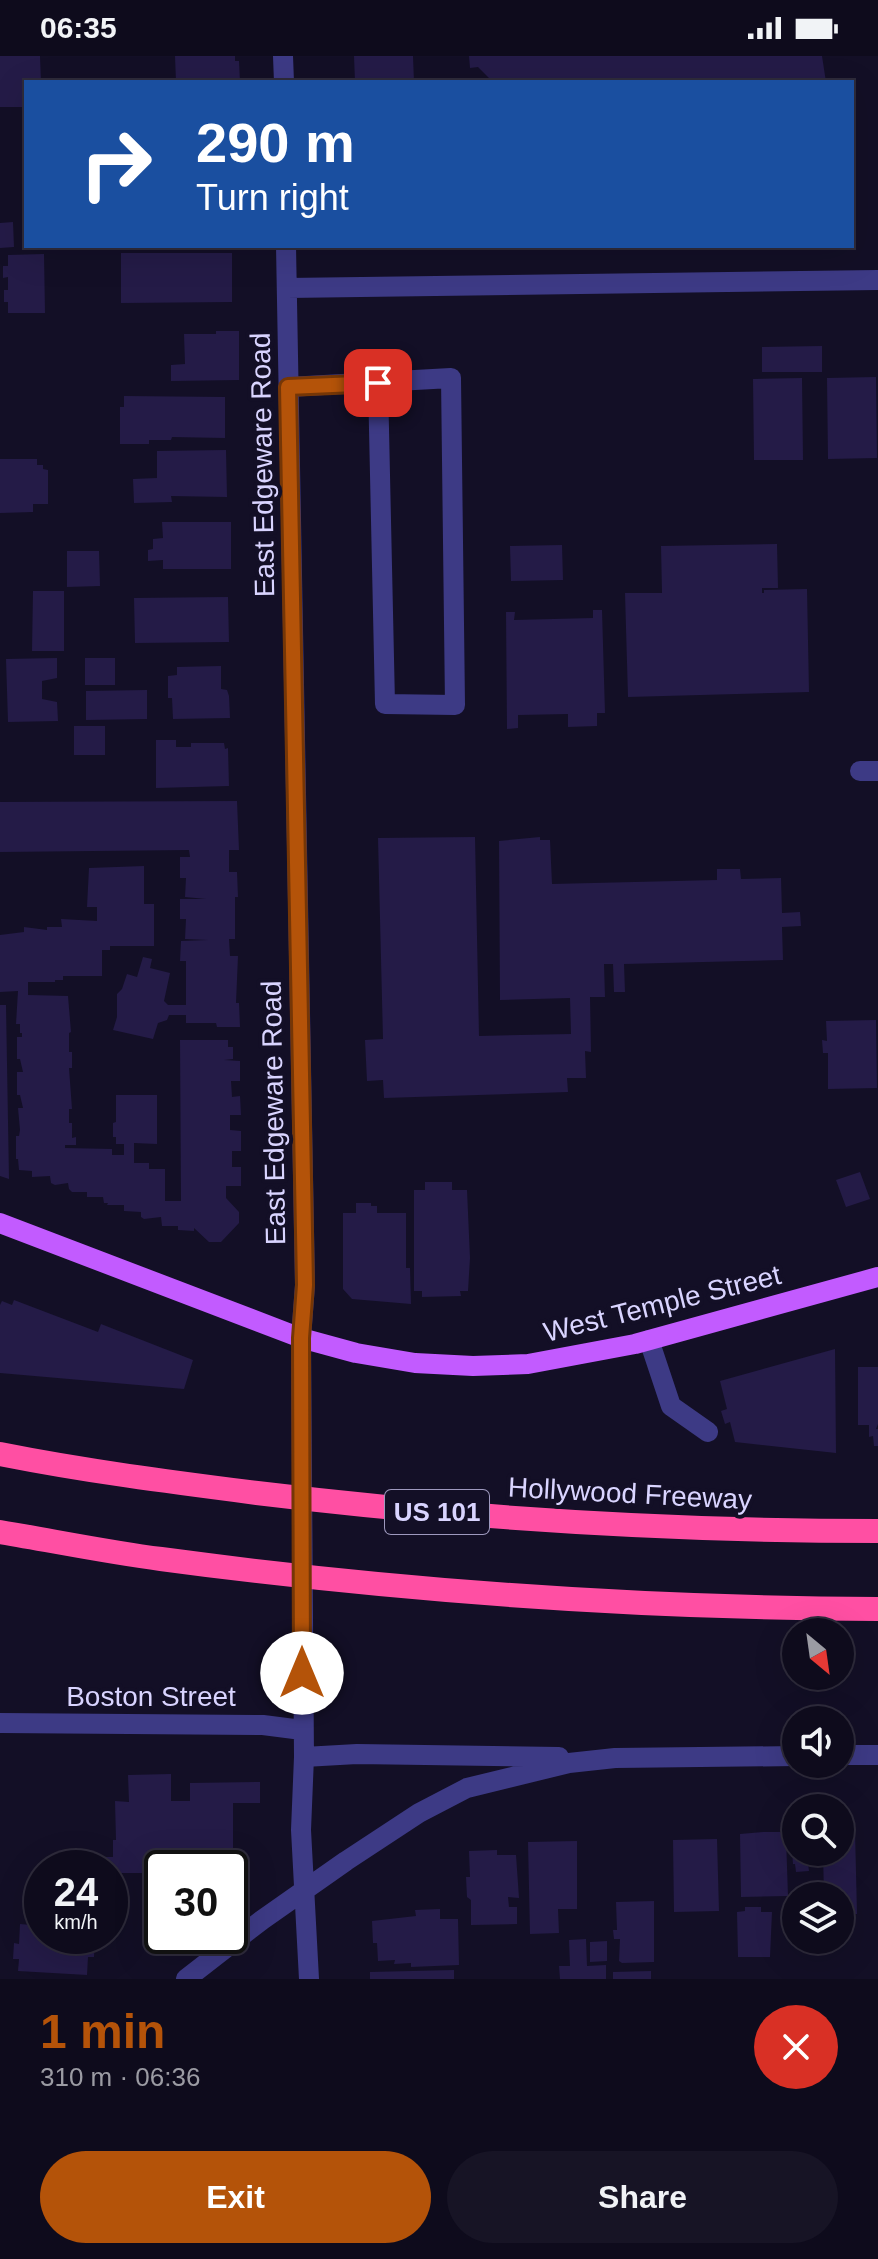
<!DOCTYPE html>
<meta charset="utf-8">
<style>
:root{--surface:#0e0b1c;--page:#171425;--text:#f1f3f6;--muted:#9b9ba3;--line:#2e2b3b;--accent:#b45309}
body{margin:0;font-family:Helvetica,sans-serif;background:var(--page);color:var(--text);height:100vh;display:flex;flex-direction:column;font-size:30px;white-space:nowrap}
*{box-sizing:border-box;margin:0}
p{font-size:26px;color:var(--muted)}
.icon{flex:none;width:44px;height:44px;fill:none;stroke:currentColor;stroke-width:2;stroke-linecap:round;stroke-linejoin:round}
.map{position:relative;height:1923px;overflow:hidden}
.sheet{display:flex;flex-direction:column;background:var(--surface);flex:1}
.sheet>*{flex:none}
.guide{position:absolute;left:24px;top:24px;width:830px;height:168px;border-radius:0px;box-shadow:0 8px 32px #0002,0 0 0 2px var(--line);background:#1a4fa0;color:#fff;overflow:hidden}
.needle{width:52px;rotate:151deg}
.fabs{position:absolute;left:782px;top:1562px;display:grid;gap:16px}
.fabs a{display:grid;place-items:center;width:72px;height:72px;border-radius:50%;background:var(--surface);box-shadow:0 8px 32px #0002,0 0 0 2px var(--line);font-size:40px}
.speed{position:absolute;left:24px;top:1794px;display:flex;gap:16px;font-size:40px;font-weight:700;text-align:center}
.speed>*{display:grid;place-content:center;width:104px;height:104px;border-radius:50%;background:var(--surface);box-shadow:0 8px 32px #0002,0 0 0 2px var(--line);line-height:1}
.speed small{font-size:20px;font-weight:400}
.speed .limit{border:4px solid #111;border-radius:12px;background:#fff;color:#111}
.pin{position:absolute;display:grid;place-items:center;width:68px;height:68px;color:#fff;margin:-34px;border-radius:16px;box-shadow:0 4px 12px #0006}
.me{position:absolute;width:88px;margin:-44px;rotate:0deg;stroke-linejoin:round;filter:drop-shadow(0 0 6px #0008)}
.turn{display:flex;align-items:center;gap:28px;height:168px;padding:0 40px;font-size:36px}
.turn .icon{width:104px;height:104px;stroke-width:2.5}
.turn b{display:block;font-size:56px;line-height:68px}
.round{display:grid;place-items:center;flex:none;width:84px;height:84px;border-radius:42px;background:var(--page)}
.head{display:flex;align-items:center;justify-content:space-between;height:136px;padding:0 40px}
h1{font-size:48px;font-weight:700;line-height:60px;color:var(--accent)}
.primary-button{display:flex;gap:16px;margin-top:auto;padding:16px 40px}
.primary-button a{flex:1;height:92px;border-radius:48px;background:var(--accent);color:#fff;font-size:32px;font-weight:700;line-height:92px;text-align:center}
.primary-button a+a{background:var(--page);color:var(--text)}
.status{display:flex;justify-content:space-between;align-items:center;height:56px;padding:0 40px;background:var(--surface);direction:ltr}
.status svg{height:22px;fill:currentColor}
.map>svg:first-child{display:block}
</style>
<div class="status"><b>06:35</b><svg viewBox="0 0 49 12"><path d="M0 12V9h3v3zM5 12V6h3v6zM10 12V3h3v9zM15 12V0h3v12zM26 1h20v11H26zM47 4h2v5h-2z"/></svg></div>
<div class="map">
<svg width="878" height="1923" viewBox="0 0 878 1923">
<rect width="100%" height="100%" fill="#130f26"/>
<path fill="#241b47" d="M0,0H40L41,26H26V51H0Z
M175,0H235V5H239L240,26H176Z
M354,0H413L414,26H355Z
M469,0H822L826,26H489V22L478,11L470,12Z
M13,166L14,191L0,192V167Z
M121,197H232V246L121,247Z
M44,198L45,257H8V246H4V234H8V221L3,222V210H8V199Z
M216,275H239V324L171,325V309L185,308L184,278H216Z
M822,290V316H762V291Z
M876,321L877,402L828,403L827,322Z
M802,322L803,404H754L753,323Z
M124,340L225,341V382L172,381L171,384H149V388H120V351H124Z
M226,394L227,441L171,440L172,446L134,447L133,423L157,422V395Z
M0,403H37V409H43V413L48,414V448H33V456L0,457Z
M162,466H231V513H163V504L148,505V494L153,493V483L163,482Z
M777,488L778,532H762V537H764V534L807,533L809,636L628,641L625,537H662L661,490Z
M562,489L563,524L511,525L510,490Z
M67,495H99L100,530L67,531Z
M33,535H64V595H32Z
M228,541L229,586L135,587L134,542Z
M593,554H602L605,657H597V670L568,671V658L518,659V672L507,673L506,556H515L514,564L593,562Z
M57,602V622L42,625V643L57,646L58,665L8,666L6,603Z
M85,602H115V629H85Z
M221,610V633L227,634L229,640L230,662L173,663L172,642H168V620L177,619V611Z
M147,634V663L86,664V635Z
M74,670H105V699H74Z
M156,684H176V691H191V687H224L225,693L228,692L229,730L156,732Z
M237,745L239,794H229V816H237L238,841H235V883H229L230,900H238L236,947H239L240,971H217L216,967H186V959H169L167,964L158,967L153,983L113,974L117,961V938L122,933L127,918L137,921L143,901L152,903L150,912L170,917L164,945L168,949H186V905H180L181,885L208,884L185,883L186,863H180V843H206L185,841L186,822H180V801H190L189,794L0,796V746Z
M475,781L479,980L571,978L570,942L500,944L499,785L540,781V784H550L552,828L717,824V813H740L741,823L781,822L782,857L800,856L801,870L782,871L783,904L624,908L625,936H614L613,908H604L605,941H590L591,996L585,995L586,1022H567L568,1036L384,1042L383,1024L367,1025L365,984L383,983L378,782Z
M144,810V848H154V890H110V894H102V920H63V924H55V926H28V939L68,940L71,976L69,977V996H72V1012H69L72,1053H69V1067H72V1082L76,1081V1089H65V1092L112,1093V1099H124V1088H116V1081H113V1067L116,1066V1039H157V1088L134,1087V1107H149V1113H165V1145H181L180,984H228V991H233V1003L224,1004L240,1005V1025H231L232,1041L240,1040L241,1059H230V1074L241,1075V1095H232V1111H241V1130H226V1142L239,1156V1167L221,1186H209L194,1172V1175L178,1174V1170H162L161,1161L144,1163L141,1161V1156L124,1155V1149H107L108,1147H104L103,1141H87V1136H72L69,1133L68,1127L55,1129L51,1127L50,1120L32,1121V1115L19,1114L18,1103H16V1080H19L20,1074L18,1052H23L20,1039H17V1016H23L20,1003H17V981H22V977H20V968H16L18,935L0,936V879L24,876V871L47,874V871H62L61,863L97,865V851H87L89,812Z
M0,949H6L9,1123L0,1120Z
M876,964L877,1032L828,1033V997H823L822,984L827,985L826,965Z
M860,1116L870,1143L846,1151L836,1124Z
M425,1126H452V1134H467L470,1202L468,1235H460L461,1240L422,1241V1235H414V1134H425Z
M356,1147H371V1150H377V1157H406V1212H410L411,1248L352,1243L343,1233V1157H356Z
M14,1244L98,1276L101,1268L193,1304L184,1333L0,1317V1249L2,1245L12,1249Z
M835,1293L836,1397L735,1386L730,1366L725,1368L721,1355L727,1353L720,1325Z
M858,1311H878V1368L876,1373H878V1390H874L873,1380L869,1381V1369H858Z
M171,1718V1745H190V1727L260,1726V1747H233V1816H230V1812H162V1817H110V1812H105L106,1801H113V1784H116L115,1745L129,1746L128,1719Z
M855,1774L857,1858L840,1859V1840H824L823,1796H840V1775Z
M763,1776H780L786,1781L788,1840L741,1841L740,1778Z
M717,1783L719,1855L674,1856L673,1784Z
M791,1783H796V1796L817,1799L818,1806L808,1808L809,1815L796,1816L795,1808H793Z
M577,1785V1853H558L559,1877L530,1878L528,1786Z
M497,1794V1799H516L519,1842L508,1841L509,1851H517V1868L471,1869V1844L467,1841L466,1821H470L469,1795Z
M654,1845V1906L622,1907L619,1905L620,1883H614L613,1874H617L616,1846Z
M745,1851H761V1856H772L770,1901H738L737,1856L745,1855Z
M440,1853V1863H458L459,1909L411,1911V1907L394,1908L395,1904L378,1905L377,1887H373L372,1865L416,1860L415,1854Z
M20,1868L42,1870V1880H95L94,1901H88L87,1919L18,1915L19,1903H13L14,1887L19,1888Z
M586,1883L587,1910L606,1909V1923H560L559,1910H570L569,1884Z
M607,1885V1905L590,1906V1886Z
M454,1914V1923H370V1916Z
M651,1915V1923H613V1916Z"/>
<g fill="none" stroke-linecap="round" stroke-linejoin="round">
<path stroke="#3d3a85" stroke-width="20" d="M283,0L284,26
M286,190L305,1229L301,1282L304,1701L301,1774L309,1923
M287,232L878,224
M288,331L451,322L455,649L385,648L378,327
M860,715H878
M649,1284L671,1350L708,1376
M0,1667L263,1669L302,1674
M840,1699H878
M304,1701L357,1698L559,1701
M186,1923L262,1864L346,1805L419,1757L467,1732L569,1707L615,1702L796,1700"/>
<path stroke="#c25bff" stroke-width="20" d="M0,1167L301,1282L356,1297L415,1307L473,1310L528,1308L635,1288L878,1221"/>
<path stroke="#ff4fa3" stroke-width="24" d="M0,1398C85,1415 171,1426 257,1437C463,1462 671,1475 878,1475
M0,1476C54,1485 107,1496 161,1503C399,1535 638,1552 878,1553"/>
</g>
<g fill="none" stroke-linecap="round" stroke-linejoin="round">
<g stroke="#753606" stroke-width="20">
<path id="route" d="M302,1617L301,1282L305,1229L288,331L378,327"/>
</g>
<use href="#route" stroke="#b45309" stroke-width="14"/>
</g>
<g text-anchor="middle" stroke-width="8" stroke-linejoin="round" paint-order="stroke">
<rect fill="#130f26" stroke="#9e99be" stroke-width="2" x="385" y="1434" width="104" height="44" rx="6"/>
<g font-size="26" font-weight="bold" fill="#d9d4ff">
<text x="437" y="1465">US 101</text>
</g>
<g font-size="28" fill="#d9d4ff" stroke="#130f26">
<text transform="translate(262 409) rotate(-91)" y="10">East Edgeware Road</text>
<text transform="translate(273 1057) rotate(-91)" y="10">East Edgeware Road</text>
<text transform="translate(662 1247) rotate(-14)" y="10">West Temple Street</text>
<text transform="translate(630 1437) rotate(3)" y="10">Hollywood Freeway</text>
<text x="151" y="1650">Boston Street</text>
</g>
</g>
</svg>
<div class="fabs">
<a><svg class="needle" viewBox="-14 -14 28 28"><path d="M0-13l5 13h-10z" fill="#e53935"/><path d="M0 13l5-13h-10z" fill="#9b9ba3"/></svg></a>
<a><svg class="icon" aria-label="sound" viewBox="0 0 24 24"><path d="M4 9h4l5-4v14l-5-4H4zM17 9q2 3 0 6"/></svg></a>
<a><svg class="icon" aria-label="search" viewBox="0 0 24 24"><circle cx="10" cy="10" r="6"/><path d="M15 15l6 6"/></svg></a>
<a><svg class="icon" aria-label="layers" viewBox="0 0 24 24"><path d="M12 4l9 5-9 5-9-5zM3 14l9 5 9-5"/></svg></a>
</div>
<div class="speed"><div>24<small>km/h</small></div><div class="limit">30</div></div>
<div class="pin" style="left:378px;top:327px;background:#d93025"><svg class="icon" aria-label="arrive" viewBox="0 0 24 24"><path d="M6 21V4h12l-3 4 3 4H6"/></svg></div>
<svg class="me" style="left:302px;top:1617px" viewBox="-20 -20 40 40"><circle r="19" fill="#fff"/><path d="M0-13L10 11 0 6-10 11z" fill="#b45309"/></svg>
<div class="guide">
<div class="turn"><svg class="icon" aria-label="right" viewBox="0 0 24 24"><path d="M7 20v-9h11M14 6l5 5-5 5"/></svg><div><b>290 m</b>Turn right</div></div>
</div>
</div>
<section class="sheet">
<div class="head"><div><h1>1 min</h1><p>310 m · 06:36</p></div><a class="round" style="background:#d93025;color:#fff"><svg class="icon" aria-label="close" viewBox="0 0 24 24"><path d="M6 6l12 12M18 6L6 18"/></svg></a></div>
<div class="primary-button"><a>Exit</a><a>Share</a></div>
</section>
